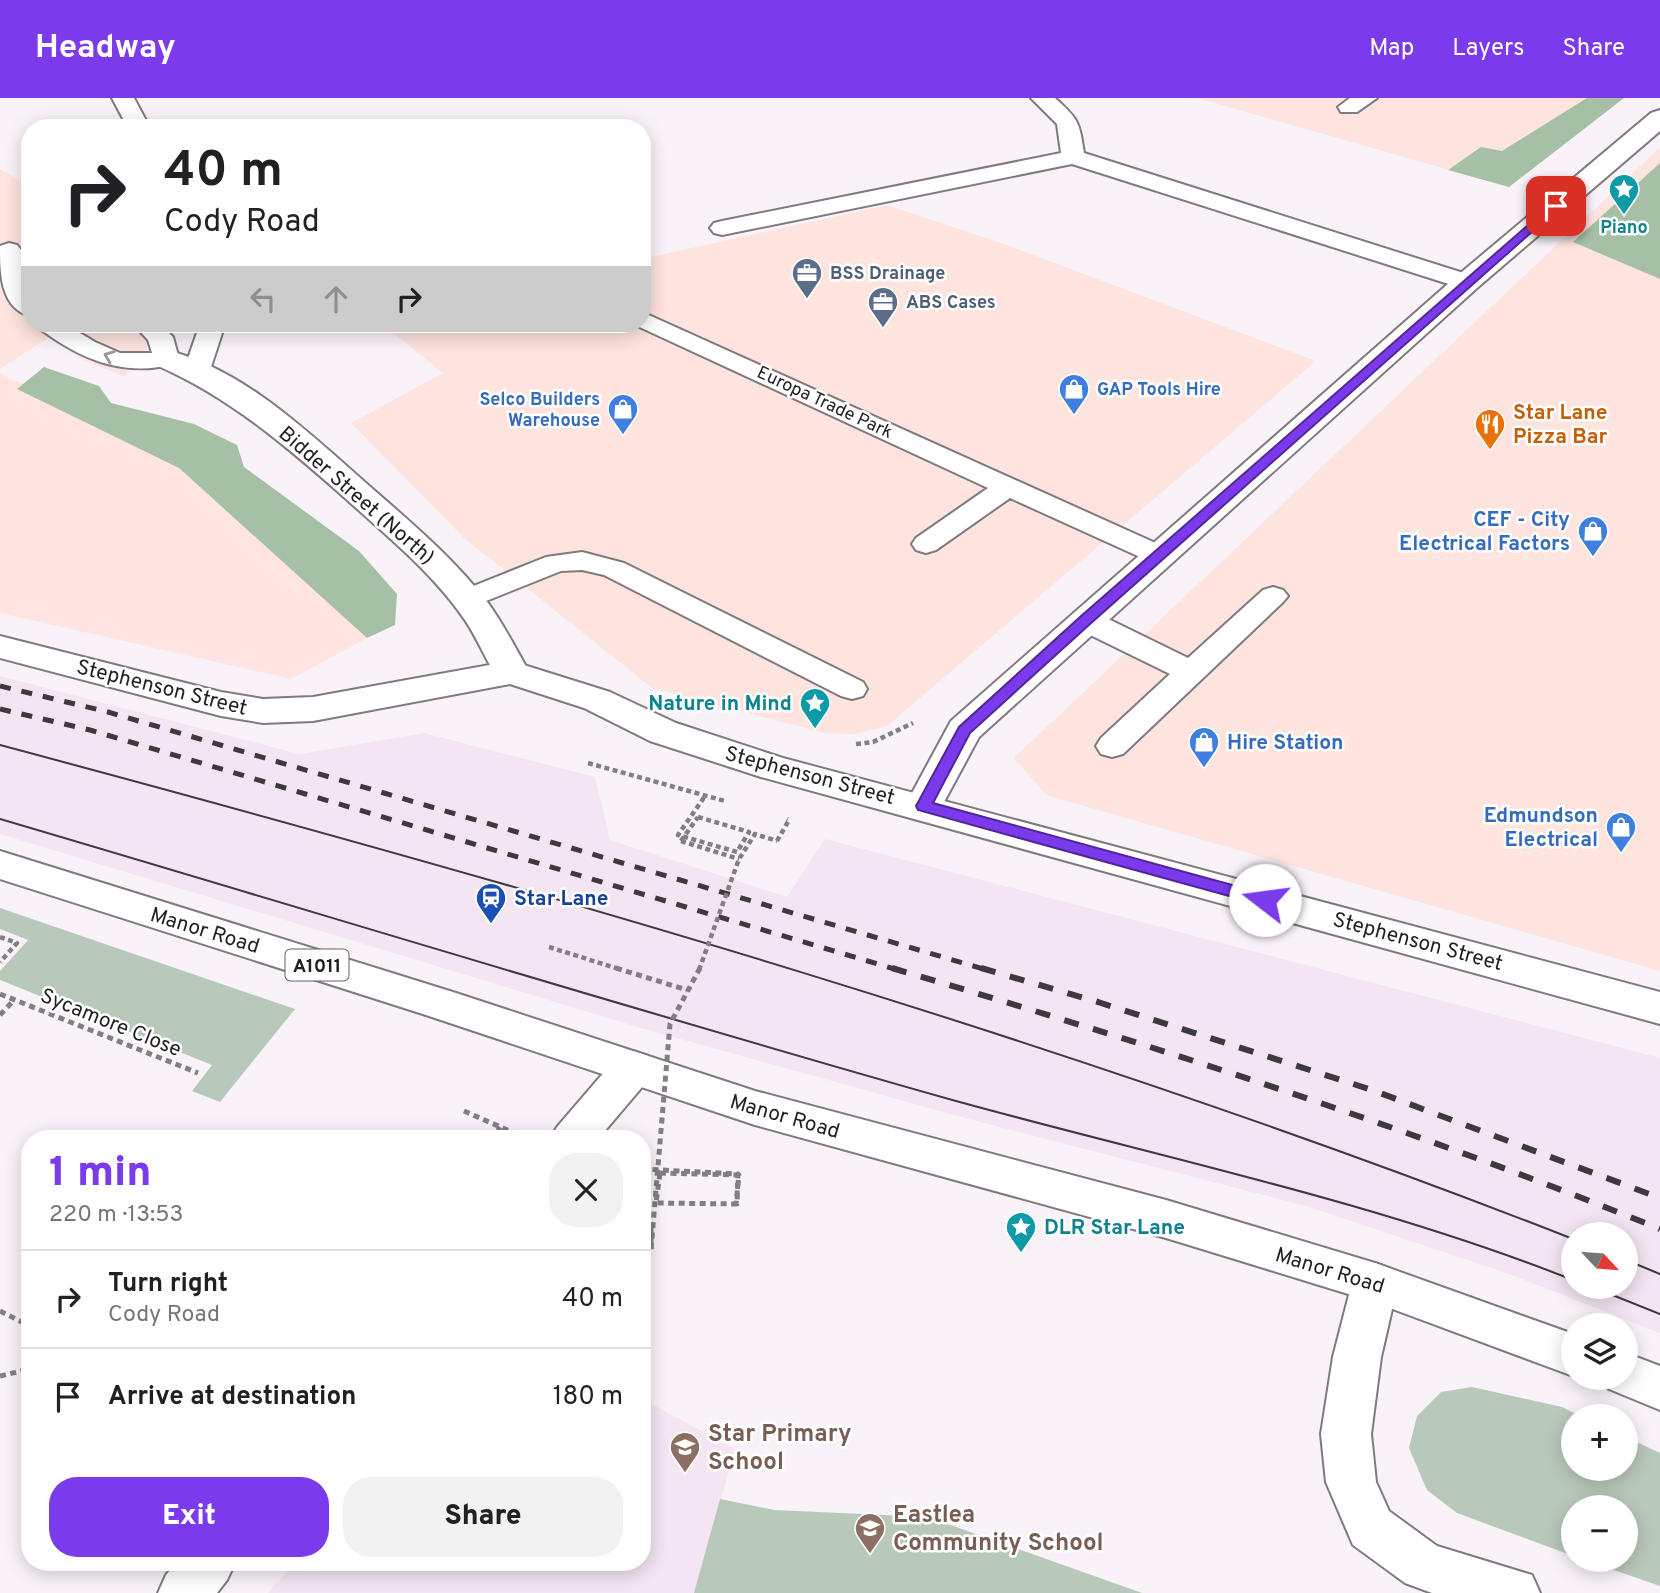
<!DOCTYPE html>
<meta charset="utf-8">
<style>
:root{--surface:#fff;--page:#f2f2f2;--text:#202124;--muted:#757577;--line:#e0e0e0;--accent:#7c3aed}
body{margin:0;font-family:Overpass,sans-serif;background:var(--page);color:var(--text);height:100vh;display:flex;flex-direction:column;font-size:26px;white-space:nowrap}
*{box-sizing:border-box;margin:0}
p{font-size:23px;color:var(--muted)}
.icon{flex:none;width:38px;height:38px;fill:none;stroke:currentColor;stroke-width:2;stroke-linecap:round;stroke-linejoin:round}
.map{position:relative;flex:1;overflow:hidden}
.drawer{position:absolute;left:21px;top:1032px;width:630px;height:441px;display:flex;flex-direction:column;background:var(--surface);border-radius:28px;box-shadow:0 4px 18px #0003}
.drawer>*{flex:none}
.banner{position:absolute;left:21px;top:21px;width:630px;height:214px;border-radius:28px;box-shadow:0 4px 18px #0003;background:#fff;color:var(--text);overflow:hidden}
.needle{width:46px;rotate:116deg}
.buttons{position:absolute;left:1561px;top:1124px;display:grid;gap:14px}
.buttons a{display:grid;place-items:center;width:77px;height:77px;border-radius:50%;background:var(--surface);box-shadow:0 4px 18px #0003;font-size:35px}
.pin{position:absolute;display:grid;place-items:center;width:60px;height:60px;color:#fff;margin:-30px;border-radius:14px;box-shadow:0 4px 10px #0006}
.me{position:absolute;width:77px;margin:-38px;rotate:285deg;stroke-linejoin:round;filter:drop-shadow(0 0 5px #0008)}
.turn{display:flex;align-items:center;gap:24px;height:147px;padding:0 28px;font-size:32px}
.turn .icon{width:91px;height:91px;stroke-width:2.5}
.turn b{display:block;font-size:49px;line-height:60px}
.lanes{display:flex;align-items:center;height:66px;padding:0 28px;background:#0003;justify-content:center;gap:35px;direction:ltr}
.lanes .off{opacity:.35}
.round{display:grid;place-items:center;flex:none;width:74px;height:74px;border-radius:28px;background:var(--page)}
.overview{display:flex;align-items:center;justify-content:space-between;height:119px;padding:0 28px}
h1{font-size:42px;font-weight:800;line-height:52px;color:var(--accent)}
.action{display:flex;gap:14px;margin-top:auto;padding:14px 28px}
.action a{flex:1;height:80px;border-radius:28px;background:var(--accent);color:#fff;font-size:28px;font-weight:800;line-height:80px;text-align:center}
.action a+a{background:var(--page);color:var(--text)}
ul{padding:0;list-style:none}
li{display:flex;align-items:center;gap:21px;height:98px;padding:0 28px;border-top:2px solid var(--line)}
li div{flex:1}
li b{display:block;font-size:26px}
li em{font-style:normal}
header{display:flex;align-items:center;gap:42px;box-sizing:border-box;height:98px;padding:0 35px;background:var(--accent);color:#fff}
header strong{font-size:33px}
nav{display:flex;gap:38px;margin-inline-start:auto;font-size:24px}
.map>svg:first-child{display:block}
</style>
<header>
<strong>Headway</strong>
<nav><a>Map</a><a>Layers</a><a>Share</a></nav>
</header>
<div class="map">
<svg width="1660" height="1495" viewBox="0 0 1660 1495">
<rect width="100%" height="100%" fill="#faf2f9"/>
<path fill="#fee4de" d="M1197,0H1624L1509,89Z
M1660,49V873L1046,697L1014,660Z
M0,71L30,89V226H167L170,233L138,258L125,279L84,262L48,240L0,271Z
M887,107L1004,146L1316,263L887,628L854,636L824,635L652,590L464,440L351,325L443,275L382,226H642V161Z"/>
<path fill="#ffe4e1" d="M0,276L216,370L367,540L291,581L0,515Z"/>
<path fill="#f3e5f2" fill-rule="evenodd" d="M0,578L299,656L424,635L595,679L610,742L787,799L825,741L1660,960V1235L1509,1176L1306,1108L965,1020L641,930L0,736ZM1573,1136H1626V1188H1573Z
M642,1301L735,1351L721,1401L774,1412L928,1419L1142,1495H268L294,1465H642Z"/>
<path fill="#b9c9b9" d="M0,810L295,911L220,1004L192,993L212,967L0,882V873L28,842L0,831Z
M1472,1289L1562,1309L1580,1318H1573V1370H1626V1339L1660,1355V1488L1582,1461H1626V1409H1573V1458L1457,1415L1427,1392L1409,1350L1417,1318L1441,1294Z
M720,1401L774,1412L928,1419L1142,1495H694Z"/>
<path fill="#a6c0a6" d="M1587,0H1624L1509,89L1448,72L1481,49L1502,53Z
M1660,65V181L1573,144Z
M44,269L99,288L111,305L194,326L237,347L244,369L359,453L397,496L395,527L367,540L179,370L17,291Z"/>
<g fill="none" stroke-linecap="round" stroke-linejoin="round">
<g stroke="#80797f" stroke-width="4">
<path id="service" d="M112,0H134L150,30H128Z
M1031,0H1055C1079,22 1079,23 1084,55L1476,179L1479,184L1476,189L1467,191L1458,189L1072,66L722,137L714,135L710,130L714,125L722,123L1061,55L1057,26Z
M1350,0H1377L1357,14H1341L1338,9Z
M9,145L17,147L21,152V177L30,197V218C0,210 0,174 0,148Z
M642,214L1171,452L1175,458L1171,464L1161,467L1151,464L1010,400L936,452L926,455L916,452L912,446L916,440L988,390L633,226H642Z
M36,226H65L95,244L120,255H152L148,242L133,226H160L173,239L179,261L175,266C123,279 82,262 40,231Z
M200,226H225L210,272L206,277L197,280L188,277L184,272Z
M582,454L624,465L863,584L867,591L863,598L852,601L841,598L604,477L582,472L561,473L466,511L456,509L451,502L456,495L546,459Z
M1273,489L1283,492L1288,498L1283,504L1123,656L1112,659L1101,656L1096,648L1101,640L1170,576L1074,529L1070,522L1074,515L1085,513L1096,515L1188,560L1263,492Z"/>
</g>
<g stroke="#80797f" stroke-width="4">
<path id="minor" d="M166,252C247,272 314,340 375,393C415,428 456,463 488,505C504,527 516,551 529,574L523,582L511,585L499,582C486,563 478,541 465,522C435,478 393,443 354,408C292,353 232,300 156,267L151,261L156,255Z
M1375,1165L1391,1171L1398,1185L1381,1259L1371,1336L1376,1384L1389,1413L1437,1448L1532,1477L1540,1495H1432L1405,1485L1353,1447L1326,1384L1321,1336L1333,1259L1352,1185L1359,1171Z"/>
</g>
<g stroke="#80797f" stroke-width="4">
<path id="tertiary" d="M1660,12V33L1477,190L979,639L937,717L924,721L911,717L905,708L951,623L1457,178L1651,15Z
M633,953L648,958L654,970L648,982L598,1041H550L557,1029L618,958Z
M176,1465H235L227,1482L217,1495H158L166,1477Z"/>
</g>
<g stroke="#80797f" stroke-width="4">
<path id="secondary" d="M0,538L221,594L263,601L313,599L511,563L610,594L676,625L783,660L1660,894V926L761,679L650,643L584,610L510,586L313,623L263,625L221,618L0,560Z"/>
</g>
<g stroke="#80797f" stroke-width="4">
<path id="primary" d="M0,753L456,895L755,993L1166,1102L1375,1165L1573,1236V1278L1371,1203L1166,1140L755,1027L426,917L0,781Z
M1626,1255L1660,1268V1312L1609,1291L1603,1279H1626Z"/>
</g>
<path stroke="#837e83" stroke-width="4.5" stroke-dasharray="5 3.5" stroke-linecap="butt" d="M856,646L873,644L913,625
M588,665L725,703
M698,719L749,734L737,754L678,737L705,698
M681,743L739,761
M777,743L789,722L787,721
M0,839L17,845L0,864
M549,849L622,872"/>
<path stroke="#837e83" stroke-width="5" stroke-dasharray="6 4.5" stroke-linecap="butt" d="M616,870L687,892
M0,896L198,975
M0,917L14,902
M464,1013L521,1038
M492,1041L500,1029
M642,1071L738,1076L737,1106L656,1105L660,1075
M642,1125L651,1129V1151
M0,1213L30,1228
M0,1278L30,1271"/>
<use href="#service" fill="#fff" fill-rule="evenodd"/>
<use href="#minor" fill="#fff" fill-rule="evenodd"/>
<use href="#tertiary" fill="#fff" fill-rule="evenodd"/>
<use href="#secondary" fill="#fff" fill-rule="evenodd"/>
<use href="#primary" fill="#fff" fill-rule="evenodd"/>
<path stroke="#3d393d" stroke-width="2" d="M0,647C531,789 1061,940 1573,1141
M0,721C319,815 637,913 956,1003C1163,1060 1373,1103 1573,1182
M1626,1162L1660,1176
M1590,1188L1660,1216"/>
<path stroke="#3d393d" stroke-width="5" stroke-dasharray="11 11" stroke-linecap="butt" d="M0,588L108,614L987,872
M0,611L90,632L898,872"/>
<path stroke="#3d393d" stroke-width="6" stroke-dasharray="15 15" stroke-linecap="butt" d="M892,870C1152,947 1409,1029 1660,1131
M981,870L1098,904L1372,992L1660,1100"/>
<path stroke="#837e83" stroke-width="4.5" stroke-dasharray="5 3.5" stroke-linecap="butt" d="M681,743L698,719
M699,872L739,761L755,736L777,743"/>
<path stroke="#837e83" stroke-width="5" stroke-dasharray="6 4.5" stroke-linecap="butt" d="M660,1075L739,1077L736,1106
M651,1151L670,926L700,870"/>
</g>
<defs><path id="oneway-chevron" d="M-2-3.5L2.5 0L-2 3.5" fill="none" stroke-width="1.6" stroke-linecap="round" stroke-linejoin="round" transform="scale(1.75)"/></defs>
<use stroke="#9b9a9b" href="#oneway-chevron" transform="translate(109 258) rotate(-159)"/>
<path fill="#7c3aed" stroke="#51269a" stroke-width="2" d="M1552,106L1561,108L1090,526L970,635L933,705L1265,796L1271,797L1274,802L1271,806L1265,808L918,712L916,708L959,629L1080,519Z"/>
<defs>
<g id="sight-pin" transform="scale(1.575)"><path d="M0 17L-7.5 6A9.5 9.5 0 1 1 7.5 6Z" fill="#0f9aa8" stroke="#fff"/><path d="M0-6L1.8-2.2L6-1.7L2.9 1.2L3.7 5.4L0 3.3L-3.7 5.4L-2.9 1.2L-6-1.7L-1.8-2.2Z" fill="#fff"/></g>
<g id="office-pin" transform="scale(1.575)"><path d="M0 17L-7.5 6A9.5 9.5 0 1 1 7.5 6Z" fill="#5c6f8a" stroke="#fff"/><path d="M-6-3h4V-5.5h4V-3h4V5H-6ZM-1-4.5V-3h2v-1.5ZM-6 0V1H6V0Z" fill="#fff"/></g>
<g id="shop-pin" transform="scale(1.575)"><path d="M0 17L-7.5 6A9.5 9.5 0 1 1 7.5 6Z" fill="#3f7fe0" stroke="#fff"/><path d="M-5-2.5h2.3a2.7 3.5 0 0 1 5.4 0H5L5.5 6h-11ZM-1.5-2.5h3a1.5 2.3 0 0 0-3 0Z" fill="#fff"/></g>
<g id="restaurant-pin" transform="scale(1.575)"><path d="M0 17L-7.5 6A9.5 9.5 0 1 1 7.5 6Z" fill="#e8710a" stroke="#fff"/><path d="M-5-6h1v4h1v-4h1v4h1v-4h1v5L-1.5 .5V6h-2V.5L-5-1ZM5-6V6H3V1.5H1.5Q1.5-4 5-6Z" fill="#fff"/></g>
<g id="station-pin" transform="scale(1.575)"><path d="M0 17L-7.5 6A9.5 9.5 0 1 1 7.5 6Z" fill="#1a4fb4" stroke="#fff"/><path d="M-3-6H3Q5-6 5-4V2Q5 4 3 4L4.5 6H3L1.5 4h-3L-3 6H-4.5L-3 4Q-5 4-5 2V-4Q-5-6-3-6ZM-3.5-4v3h7v-3ZM-3.5 1v1.5H-2V1ZM2 1v1.5H3.5V1Z" fill="#fff"/></g>
<g id="school-pin" transform="scale(1.575)"><path d="M0 17L-7.5 6A9.5 9.5 0 1 1 7.5 6Z" fill="#8d6e63" stroke="#fff"/><path d="M0-5L7-2L0 1L-7-2ZM-4 1L0 2.5L4 1V4Q0 6-4 4Z" fill="#fff"/></g>
</defs>
<g fill-rule="evenodd">
<use href="#sight-pin" x="1624" y="91"/>
<use href="#office-pin" x="807" y="175"/>
<use href="#office-pin" x="883" y="204"/>
<use href="#shop-pin" x="1074" y="291"/>
<use href="#shop-pin" x="623" y="311"/>
<use href="#restaurant-pin" x="1490" y="326"/>
<use href="#shop-pin" x="1593" y="433"/>
<use href="#sight-pin" x="815" y="605"/>
<use href="#shop-pin" x="1204" y="644"/>
<use href="#shop-pin" x="1621" y="729"/>
<use href="#station-pin" x="491" y="800"/>
<use href="#sight-pin" x="1021" y="1129"/>
<use href="#school-pin" x="685" y="1349"/>
<use href="#school-pin" x="870" y="1430"/>
</g>
<g text-anchor="middle" stroke-width="5" stroke-linejoin="round" paint-order="stroke">
<g font-size="18" font-weight="bold" fill="#0d838f" stroke="#fff">
<text x="1624" y="135">Piano</text>
</g>
<g font-size="18" font-weight="bold" fill="#4e5e75" stroke="#fff" text-anchor="start">
<text x="830" y="181">BSS Drainage</text>
<text x="906" y="210">ABS Cases</text>
</g>
<g font-size="18" font-weight="bold" fill="#366cbe" stroke="#fff" text-anchor="start">
<text x="1097" y="297">GAP Tools Hire</text>
<text x="600" y="307" text-anchor="end">Selco Builders<tspan x="600" dy="21">Warehouse</tspan></text>
</g>
<g font-size="18" fill="#211e21" stroke="#fff">
<text transform="translate(825 304) rotate(25)" y="6">Europa Trade Park</text>
</g>
<rect fill="#fff" stroke="#646264" stroke-width="2" x="285.5" y="851.5" width="63" height="31" rx="5"/>
<g font-size="19" font-weight="bold" fill="#211e21">
<text x="317" y="874">A1011</text>
</g>
<g font-size="21" font-weight="bold" fill="#c56008" stroke="#fff" text-anchor="start">
<text x="1513" y="321">Star Lane<tspan x="1513" dy="24">Pizza Bar</tspan></text>
</g>
<g font-size="21" fill="#211e21" stroke="#fff">
<text transform="translate(357 397) rotate(41)" y="7">Bidder Street (North)</text>
<text transform="translate(162 589) rotate(14)" y="7">Stephenson Street</text>
<text transform="translate(810 677) rotate(15)" y="7">Stephenson Street</text>
<text transform="translate(205 832) rotate(17)" y="7">Manor Road</text>
<text transform="translate(1418 843) rotate(15)" y="7">Stephenson Street</text>
<text transform="translate(111 924) rotate(22)" y="7">Sycamore Close</text>
<text transform="translate(785 1018) rotate(16)" y="7">Manor Road</text>
<text transform="translate(1330 1172) rotate(17)" y="7">Manor Road</text>
</g>
<g font-size="21" font-weight="bold" fill="#366cbe" stroke="#fff" text-anchor="end">
<text x="1570" y="428">CEF - City<tspan x="1570" dy="24">Electrical Factors</tspan></text>
<text x="1227" y="651" text-anchor="start">Hire Station</text>
<text x="1598" y="724">Edmundson<tspan x="1598" dy="24">Electrical</tspan></text>
</g>
<g font-size="21" font-weight="bold" fill="#0d838f" stroke="#fff" text-anchor="end">
<text x="792" y="612">Nature in Mind</text>
<text x="1044" y="1136" text-anchor="start">DLR Star Lane</text>
</g>
<g font-size="21" font-weight="bold" fill="#164399" stroke="#fff" text-anchor="start">
<text x="514" y="807">Star Lane</text>
</g>
<g font-size="24" font-weight="bold" fill="#785e54" stroke="#fff" text-anchor="start">
<text x="708" y="1343">Star Primary<tspan x="708" dy="28">School</tspan></text>
<text x="893" y="1424">Eastlea<tspan x="893" dy="28">Community School</tspan></text>
</g>
</g>
</svg>
<div class="buttons">
<a><svg class="needle" viewBox="-14 -14 28 28"><path d="M0-13l5 13h-10z" fill="#e53935"/><path d="M0 13l5-13h-10z" fill="#757577"/></svg></a>
<a><svg class="icon" aria-label="layers" viewBox="0 0 24 24"><path d="M12 4l9 5-9 5-9-5zM3 14l9 5 9-5"/></svg></a>
<a>+</a>
<a>−</a>
</div>
<div class="pin" style="left:1556px;top:108px;background:#d93025"><svg class="icon" aria-label="arrive" viewBox="0 0 24 24"><path d="M6 21V4h12l-3 4 3 4H6"/></svg></div>
<svg class="me" style="left:1265px;top:802px" viewBox="-20 -20 40 40"><circle r="19" fill="#fff"/><path d="M0-13L10 11 0 6-10 11z" fill="#7c3aed"/></svg>
<div class="banner">
<div class="turn"><svg class="icon" aria-label="right" viewBox="0 0 24 24"><path d="M7 20v-9h11M14 6l5 5-5 5"/></svg><div><b>40 m</b>Cody Road</div></div>
<div class="lanes"><svg class="icon off" aria-label="left" viewBox="0 0 24 24"><path d="M17 20v-9H6M10 6l-5 5 5 5"/></svg><svg class="icon off" aria-label="ahead" viewBox="0 0 24 24"><path d="M12 20V5M6 11l6-6 6 6"/></svg><svg class="icon" aria-label="right" viewBox="0 0 24 24"><path d="M7 20v-9h11M14 6l5 5-5 5"/></svg></div>
</div>
<section class="drawer">
<div class="overview"><div><h1>1 min</h1><p>220 m · 13:53</p></div><a class="round"><svg class="icon" aria-label="close" viewBox="0 0 24 24"><path d="M6 6l12 12M18 6L6 18"/></svg></a></div>
<ul>
<li><svg class="icon" aria-label="right" viewBox="0 0 24 24"><path d="M7 20v-9h11M14 6l5 5-5 5"/></svg><div><b>Turn right</b><p>Cody Road</p></div><em>40 m</em></li>
<li><svg class="icon" aria-label="arrive" viewBox="0 0 24 24"><path d="M6 21V4h12l-3 4 3 4H6"/></svg><div><b>Arrive at destination</b></div><em>180 m</em></li>
</ul>
<div class="action"><a>Exit</a><a>Share</a></div>
</section>
</div>
